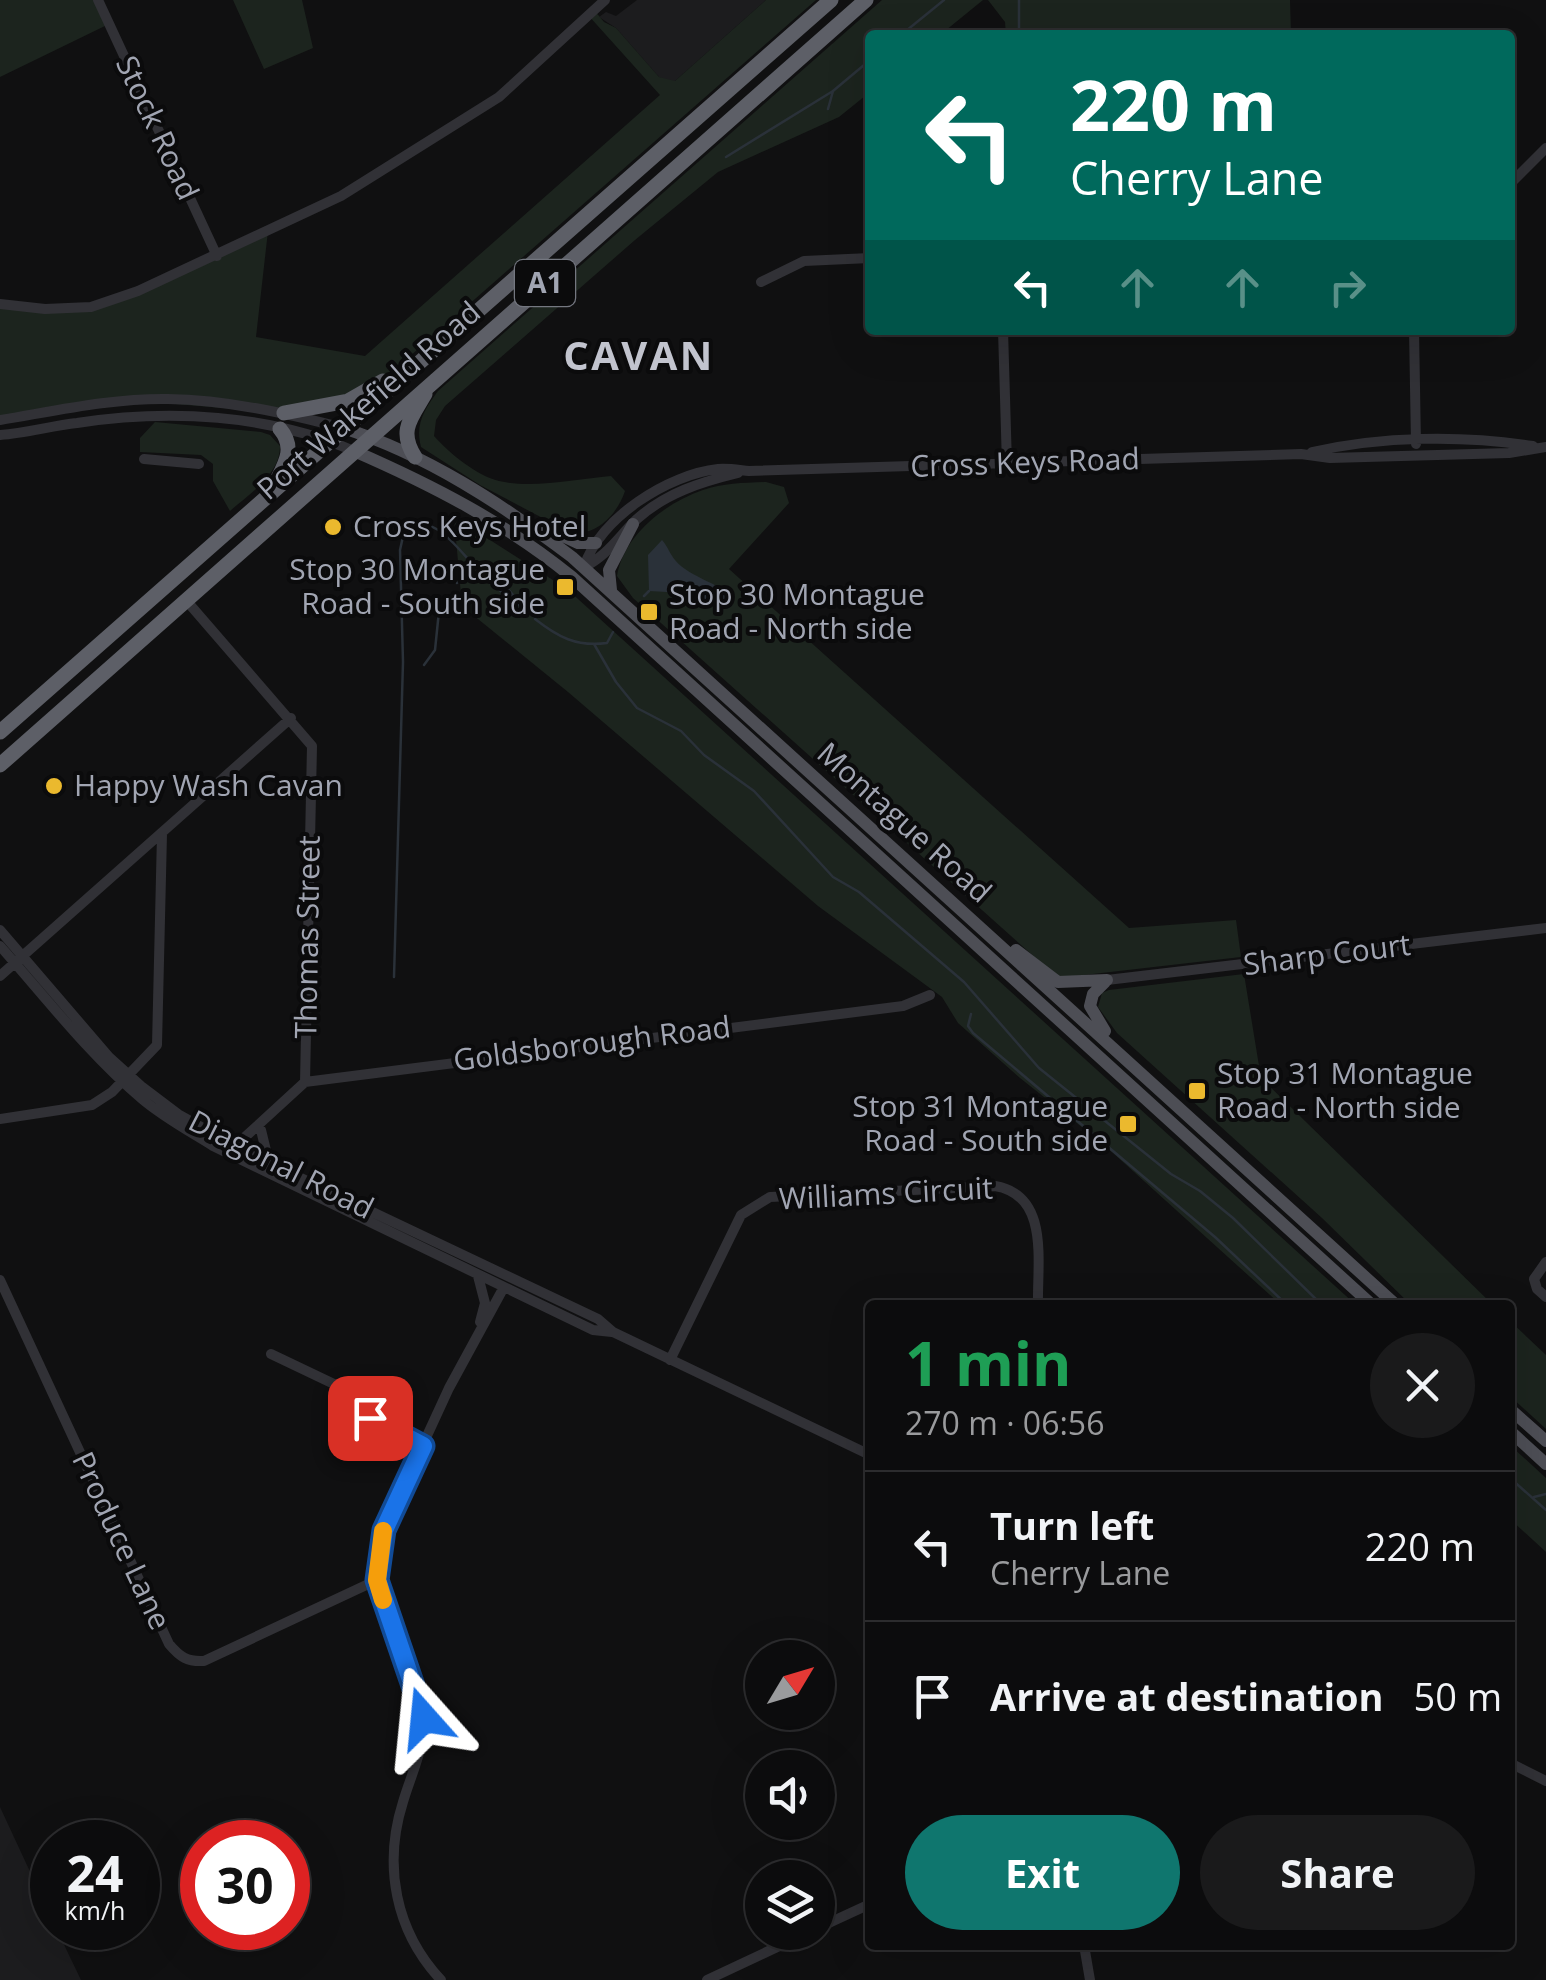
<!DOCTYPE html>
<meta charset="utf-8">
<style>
:root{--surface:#0c0c0d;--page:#1a1a1b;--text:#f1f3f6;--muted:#9a9b9d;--line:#2c2c2e;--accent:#0f766e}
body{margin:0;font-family:"Open Sans",sans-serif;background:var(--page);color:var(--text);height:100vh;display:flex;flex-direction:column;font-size:38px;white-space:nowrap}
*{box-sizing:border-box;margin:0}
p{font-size:32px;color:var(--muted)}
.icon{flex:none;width:55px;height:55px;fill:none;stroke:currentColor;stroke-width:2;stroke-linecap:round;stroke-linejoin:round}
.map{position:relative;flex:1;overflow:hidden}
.drawer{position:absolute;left:865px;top:1300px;width:650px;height:650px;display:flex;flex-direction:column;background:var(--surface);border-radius:10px;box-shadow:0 10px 40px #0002,0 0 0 2px var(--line)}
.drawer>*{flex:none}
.top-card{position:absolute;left:865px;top:30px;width:650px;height:305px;border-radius:10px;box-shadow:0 10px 40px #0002,0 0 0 2px var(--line);background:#00695c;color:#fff;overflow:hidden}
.needle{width:65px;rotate:52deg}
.tools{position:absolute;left:745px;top:1640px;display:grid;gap:20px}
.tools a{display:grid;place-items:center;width:90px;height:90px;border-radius:50%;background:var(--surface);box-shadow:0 10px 40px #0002,0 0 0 2px var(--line);font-size:50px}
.speed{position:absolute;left:30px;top:1820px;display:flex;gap:20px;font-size:50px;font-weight:700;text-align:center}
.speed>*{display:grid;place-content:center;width:130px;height:130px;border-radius:50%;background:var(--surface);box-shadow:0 10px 40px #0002,0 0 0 2px var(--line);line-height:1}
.speed small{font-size:25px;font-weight:400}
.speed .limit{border:15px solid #d22;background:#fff;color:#111}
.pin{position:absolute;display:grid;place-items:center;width:85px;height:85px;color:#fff;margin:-42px;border-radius:20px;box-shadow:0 5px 15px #0006}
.me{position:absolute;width:110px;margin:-55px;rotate:342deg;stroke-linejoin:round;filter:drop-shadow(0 0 8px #0008)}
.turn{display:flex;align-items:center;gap:35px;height:210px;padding:0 40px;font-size:45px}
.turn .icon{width:130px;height:130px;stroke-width:2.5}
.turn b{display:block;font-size:70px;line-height:85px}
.lanes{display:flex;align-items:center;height:95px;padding:0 40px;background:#0003;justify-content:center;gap:50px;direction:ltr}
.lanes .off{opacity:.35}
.round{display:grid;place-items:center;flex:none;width:105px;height:105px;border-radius:52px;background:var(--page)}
.summary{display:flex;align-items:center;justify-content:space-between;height:170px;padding:0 40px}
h1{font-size:60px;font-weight:700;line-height:75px;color:#1e9e55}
.button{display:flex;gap:20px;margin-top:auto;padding:20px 40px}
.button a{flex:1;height:115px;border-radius:60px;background:var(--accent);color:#fff;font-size:40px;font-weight:700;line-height:115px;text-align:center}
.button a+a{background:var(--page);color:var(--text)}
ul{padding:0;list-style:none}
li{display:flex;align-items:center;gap:30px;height:150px;padding:0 40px;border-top:2px solid var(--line)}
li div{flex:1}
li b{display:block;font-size:38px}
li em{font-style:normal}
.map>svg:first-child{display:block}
</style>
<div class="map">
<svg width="1546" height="1980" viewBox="0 0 1546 1980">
<rect width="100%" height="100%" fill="#101011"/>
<path fill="#1c1c1e" d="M637,0H766L675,81H667L659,77L616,28L599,17L606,12L616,16Z
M0,1807L52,1919V1928H56L81,1980H0Z"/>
<path fill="#1c241e" d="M0,0H98L109,24L0,77Z
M233,0H302L313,48L264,69Z
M766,0H816L377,385L284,413L139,401L0,421V304L91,307L268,231L256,337L365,356L660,95L588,15L594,10L604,22L616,28L659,77L675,81Z
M882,0H983L940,35H870V92L839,117L718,172L635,240L445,406L436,420L434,436C449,453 477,476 499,481C533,489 576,479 611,476L625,491C617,515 595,538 569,532L480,485L421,447C415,424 424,410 438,391Z
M988,0H1290L1291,35H1006L1005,22Z
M155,422L261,432L270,435L280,446C280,475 249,494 230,511L213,481V464L201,455L140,452V438Z
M766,482L784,487L789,503L729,569L1129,928L1236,920L1241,957L1058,978L633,598L617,576C624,535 665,503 703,490C723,483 745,483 766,482Z
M454,517L567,589L1356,1305H1281L1102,1143L1020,1078L958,1023L942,997L818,906L568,692L462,606Z
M1244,974L1261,1078L1493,1305H1411L1322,1218L1117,1033L1098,1007L1102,993L1109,990Z
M1510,1321L1546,1355V1429L1510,1396Z
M1510,1445L1546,1478V1552L1510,1519Z"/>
<path fill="#2a3139" d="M662,540C668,547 670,554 675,560C689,578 727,585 733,600C712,608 683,610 667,592L649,591L648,555Z
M477,569C503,571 517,602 535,619L488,583Z"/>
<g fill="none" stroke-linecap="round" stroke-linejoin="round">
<path stroke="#2a3139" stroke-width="2.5" d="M1019,0V35
M901,35L944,0
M828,109L833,91
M726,157L833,91L870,60
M457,583L468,571L469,564
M644,596L649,591
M535,619C558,637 576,647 607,643L613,632
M594,644L616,682L637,708L681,731L704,755L754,791L833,877L859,892L964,982L1039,1068L1171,1174L1200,1191L1233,1218L1322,1305
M424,665L435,650L439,611
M394,977L403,662L400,550L404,532C432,507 459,551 477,569
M971,1014L968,1026L973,1033L1215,1237L1287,1305
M1510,1478L1546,1510
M1534,1497L1546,1494"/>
<path stroke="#313136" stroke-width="10" d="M98,0L217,256
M1510,184L1546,148
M761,282L804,261L870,258
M0,304L45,309L91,307L138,291L341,196L499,97L605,0
M1003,330L1007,465
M1414,330L1416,444
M0,420C55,411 113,398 168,399C227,400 286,413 343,428
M0,435C26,433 51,426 77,423C168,409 269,414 354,451
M1312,452C1382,436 1462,435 1533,446
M144,459L199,464
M584,567C599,518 669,474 718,469C728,468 739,470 749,471L1301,454L1330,458L1509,453L1546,447
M584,567C607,556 619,536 637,519C666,493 701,482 738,473
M185,599L312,746L305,1082
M0,930L109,1057L141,1086L178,1114L248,1153L598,1319L613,1332L870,1455
M0,946C46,998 89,1054 142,1099C163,1117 189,1131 213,1146L593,1330L612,1332
M0,976L291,718
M1107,980L1546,928
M0,1119L92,1105L112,1092L157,1045L162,834
M261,1130L269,1163
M238,1152L245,1137L305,1082L903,1006L930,995
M1546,1262L1534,1279L1537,1289L1546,1297
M478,1276L485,1303L480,1322
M0,1280L169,1644C180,1657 187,1662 204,1661L377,1580
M271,1354L336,1385L354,1397L370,1418L423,1446
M670,1360L741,1215L770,1197L995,1186C1050,1195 1037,1262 1038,1305
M1510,1763L1546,1781
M818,1928L870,1904
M1084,1945L1090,1980
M441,1980C395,1931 383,1865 403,1802C411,1775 424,1749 424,1721C424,1703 415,1685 409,1669C387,1616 372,1588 384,1529L449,1388L504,1287
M707,1980L809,1932"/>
<path stroke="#4d4e55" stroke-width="12" d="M343,428C426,454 503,505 572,557L1396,1305
M354,451C432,485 506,523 572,577L1372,1305
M546,528L578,543H596
M611,590L609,570L633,524
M1016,950L1058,982L1107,980
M1105,982L1093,994L1090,1006L1105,1031
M1510,1409L1546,1441
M1510,1431L1546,1464"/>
<path stroke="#5d5f67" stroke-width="15" d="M284,413L348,401L383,381
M415,457C398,431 411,418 425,394
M275,484C285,464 296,448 280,429
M0,732L831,0
M0,765L866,0"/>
</g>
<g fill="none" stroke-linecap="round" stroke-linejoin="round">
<g stroke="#114b97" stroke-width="25">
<path id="route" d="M370,1418L423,1446L384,1530L377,1580L424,1718"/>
</g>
<use href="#route" stroke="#1a73e8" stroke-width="18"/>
<path stroke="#f59e0b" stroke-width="18" d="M383,1600L377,1580L383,1531"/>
</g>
<g fill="#ebb92e" stroke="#0b0b0c" stroke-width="4">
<circle cx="333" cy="527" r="10"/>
<rect x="555" y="577" width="20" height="20" rx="5"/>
<rect x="639" y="602" width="20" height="20" rx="5"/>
<circle cx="54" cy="786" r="10"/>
<rect x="1187" y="1081" width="20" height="20" rx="5"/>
<rect x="1118" y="1114" width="20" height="20" rx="5"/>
</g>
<g text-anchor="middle" stroke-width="8" stroke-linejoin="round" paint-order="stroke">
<rect fill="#0b0b0c" stroke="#747780" stroke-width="2.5" x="515" y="260" width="60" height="46" rx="8"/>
<g font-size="28" font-weight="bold" fill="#a1a5b2">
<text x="545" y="293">A1</text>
</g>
<g font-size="30" fill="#a1a5b2" stroke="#0b0b0c">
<text transform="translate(157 128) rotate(65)" y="10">Stock Road</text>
<text transform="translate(369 401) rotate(-41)" y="10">Port Wakefield Road</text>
<text transform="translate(1025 463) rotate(-2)" y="10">Cross Keys Road</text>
<text transform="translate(904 823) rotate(42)" y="10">Montague Road</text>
<text transform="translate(308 937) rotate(-89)" y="10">Thomas Street</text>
<text transform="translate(1327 955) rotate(-7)" y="10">Sharp Court</text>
<text transform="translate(592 1044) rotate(-7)" y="10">Goldsborough Road</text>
<text transform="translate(281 1165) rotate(27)" y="10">Diagonal Road</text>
<text transform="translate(886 1194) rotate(-3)" y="10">Williams Circuit</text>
<text transform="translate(121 1541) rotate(65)" y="10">Produce Lane</text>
</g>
<g font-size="30" fill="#a1a5b2" stroke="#0b0b0c" text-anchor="start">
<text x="353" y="537">Cross Keys Hotel</text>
<text x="545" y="580" text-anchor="end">Stop 30 Montague<tspan x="545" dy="34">Road - South side</tspan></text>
<text x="669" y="605">Stop 30 Montague<tspan x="669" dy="34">Road - North side</tspan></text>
<text x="74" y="796">Happy Wash Cavan</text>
<text x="1217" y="1084">Stop 31 Montague<tspan x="1217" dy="34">Road - North side</tspan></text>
<text x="1108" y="1117" text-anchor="end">Stop 31 Montague<tspan x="1108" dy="34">Road - South side</tspan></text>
</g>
<g font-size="40" font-weight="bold" letter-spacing="2.5" fill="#c2c4ce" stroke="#0b0b0c">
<text x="639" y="370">CAVAN</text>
</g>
</g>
</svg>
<div class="tools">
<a><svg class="needle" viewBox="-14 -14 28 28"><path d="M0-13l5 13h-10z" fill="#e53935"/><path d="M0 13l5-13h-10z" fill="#9a9b9d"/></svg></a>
<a><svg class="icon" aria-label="sound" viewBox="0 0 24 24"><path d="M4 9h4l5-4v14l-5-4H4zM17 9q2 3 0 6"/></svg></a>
<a><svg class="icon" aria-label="layers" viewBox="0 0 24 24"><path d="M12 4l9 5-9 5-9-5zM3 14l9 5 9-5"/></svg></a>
</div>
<div class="speed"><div>24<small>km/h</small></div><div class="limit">30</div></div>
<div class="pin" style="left:370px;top:1418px;background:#d93025"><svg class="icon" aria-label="arrive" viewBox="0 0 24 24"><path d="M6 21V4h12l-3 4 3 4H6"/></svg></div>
<svg class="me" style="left:424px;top:1718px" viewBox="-20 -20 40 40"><path d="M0-17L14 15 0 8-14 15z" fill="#1a73e8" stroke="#fff" stroke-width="4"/></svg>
<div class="top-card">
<div class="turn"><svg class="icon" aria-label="left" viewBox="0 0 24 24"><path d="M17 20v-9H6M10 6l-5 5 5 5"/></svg><div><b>220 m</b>Cherry Lane</div></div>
<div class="lanes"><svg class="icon" aria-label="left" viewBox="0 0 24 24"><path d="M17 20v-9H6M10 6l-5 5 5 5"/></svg><svg class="icon off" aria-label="ahead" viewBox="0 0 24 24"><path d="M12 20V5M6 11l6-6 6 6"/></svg><svg class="icon off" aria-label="ahead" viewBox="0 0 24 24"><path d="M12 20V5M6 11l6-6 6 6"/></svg><svg class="icon off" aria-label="right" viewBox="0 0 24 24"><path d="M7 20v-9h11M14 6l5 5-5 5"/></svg></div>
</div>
<section class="drawer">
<div class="summary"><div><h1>1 min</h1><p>270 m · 06:56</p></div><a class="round"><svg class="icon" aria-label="close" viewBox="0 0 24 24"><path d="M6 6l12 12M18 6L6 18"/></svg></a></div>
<ul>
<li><svg class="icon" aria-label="left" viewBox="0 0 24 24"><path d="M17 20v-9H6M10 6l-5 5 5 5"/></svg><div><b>Turn left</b><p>Cherry Lane</p></div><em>220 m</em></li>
<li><svg class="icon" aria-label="arrive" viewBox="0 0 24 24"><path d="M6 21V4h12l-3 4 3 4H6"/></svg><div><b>Arrive at destination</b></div><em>50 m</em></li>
</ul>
<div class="button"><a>Exit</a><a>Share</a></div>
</section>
</div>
